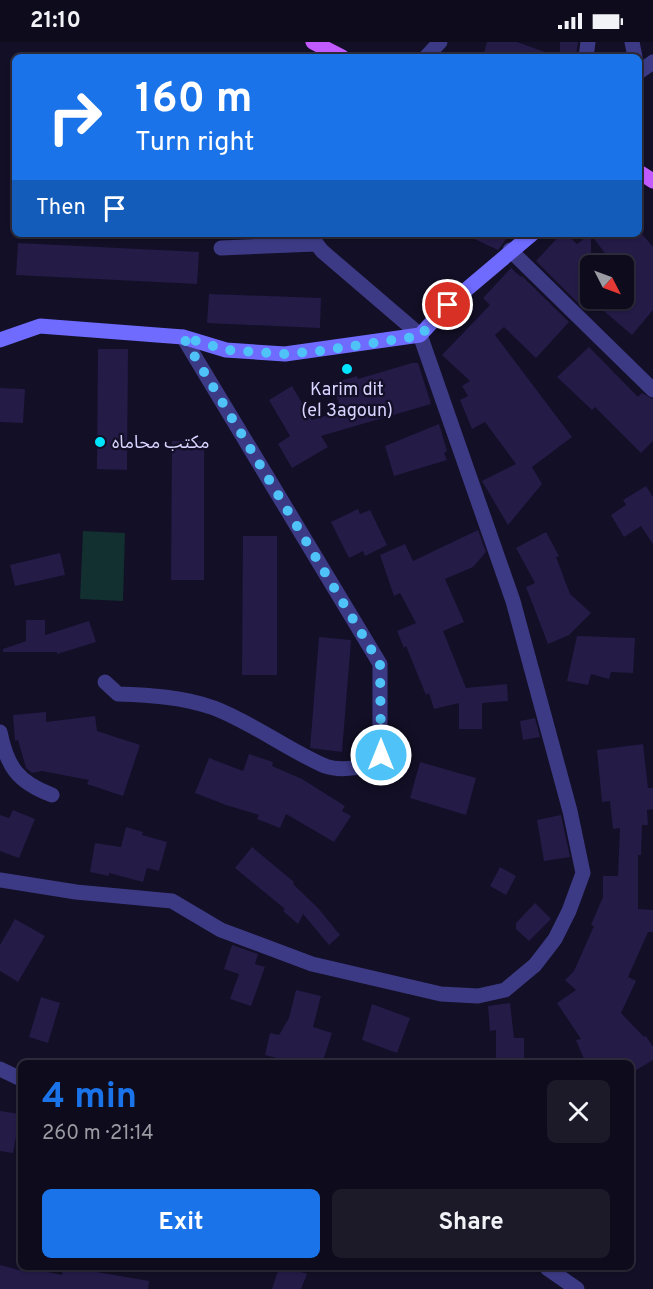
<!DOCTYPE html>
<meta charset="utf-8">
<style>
:root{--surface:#0e0b1c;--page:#1c1929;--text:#f1f3f6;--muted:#9b9ba3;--line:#2e2b3b;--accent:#1a73e8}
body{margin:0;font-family:Overpass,"Noto Sans Arabic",sans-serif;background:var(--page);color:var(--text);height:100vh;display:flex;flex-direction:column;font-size:22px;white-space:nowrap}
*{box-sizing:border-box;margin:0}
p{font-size:20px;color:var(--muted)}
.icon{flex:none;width:33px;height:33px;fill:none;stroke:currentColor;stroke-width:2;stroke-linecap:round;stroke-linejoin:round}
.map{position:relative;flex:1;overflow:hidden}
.drawer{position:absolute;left:18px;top:1018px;width:616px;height:210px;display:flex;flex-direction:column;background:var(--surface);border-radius:9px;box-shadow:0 2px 4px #0004,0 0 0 2px var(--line)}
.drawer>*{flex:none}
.top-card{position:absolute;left:12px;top:12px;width:630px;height:183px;border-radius:9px;box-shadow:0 2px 4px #0004,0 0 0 2px var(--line);background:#1a73e8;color:#fff;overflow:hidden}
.needle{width:39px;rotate:132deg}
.tools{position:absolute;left:580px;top:213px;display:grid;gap:12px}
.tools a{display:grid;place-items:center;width:54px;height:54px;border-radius:9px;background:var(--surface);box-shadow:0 2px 4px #0004,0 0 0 2px var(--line);font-size:30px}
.pin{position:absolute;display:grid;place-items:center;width:51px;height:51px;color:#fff;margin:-26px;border:3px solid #fff;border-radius:50%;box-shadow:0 2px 6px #0007}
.me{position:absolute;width:66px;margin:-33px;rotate:0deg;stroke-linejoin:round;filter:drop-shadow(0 0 4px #0008)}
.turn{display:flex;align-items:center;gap:21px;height:126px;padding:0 24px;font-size:27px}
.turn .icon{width:78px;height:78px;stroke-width:2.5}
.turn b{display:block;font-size:42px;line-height:51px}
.then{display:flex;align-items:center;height:57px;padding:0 24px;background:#0003;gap:12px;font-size:22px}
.round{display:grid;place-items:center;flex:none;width:63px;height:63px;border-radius:9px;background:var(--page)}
.summary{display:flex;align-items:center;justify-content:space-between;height:102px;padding:0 24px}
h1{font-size:36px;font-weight:700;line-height:45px;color:var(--accent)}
.button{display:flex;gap:12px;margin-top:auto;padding:12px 24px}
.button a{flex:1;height:69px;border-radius:9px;background:var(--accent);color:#fff;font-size:24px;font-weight:700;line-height:69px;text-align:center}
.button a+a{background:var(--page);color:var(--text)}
.status{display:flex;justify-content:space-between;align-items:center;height:42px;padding:0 30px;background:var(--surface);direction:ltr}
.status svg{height:16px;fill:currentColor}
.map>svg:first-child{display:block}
</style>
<div class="status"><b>21:10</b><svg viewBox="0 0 49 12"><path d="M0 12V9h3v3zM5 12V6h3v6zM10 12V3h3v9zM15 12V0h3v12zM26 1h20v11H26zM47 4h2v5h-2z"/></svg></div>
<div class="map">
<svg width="653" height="1247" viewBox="0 0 653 1247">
<rect width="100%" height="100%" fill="#130f26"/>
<path fill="#12302f" d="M83,489L125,491L123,559L80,557Z"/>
<path fill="#241b47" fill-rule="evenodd" d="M487,0H517L553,13V15H483Z
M560,0H578L576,15H560Z
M464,192H510L498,208Z
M561,192H566L577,202L590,192H642L653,205V268L632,293L591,258L584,267L536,219ZM591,193L615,224H624V256H591Z
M18,201L199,210L197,242L16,233Z
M511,226L521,235L522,234L569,280L536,316L504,285L495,293L572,395L532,425L542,442L508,483L482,439L516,422L485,380L472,387L460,358L468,354L462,344L470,339L442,313L490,263L483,256Z
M209,252L321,256L320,286L207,281Z
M589,305L638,355L642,351L653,357V399L641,411L595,365L592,368L557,335Z
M98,307H128L127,428L97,427Z
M412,321H418L431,362L321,394L328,405L292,426L278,402L290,394L269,358L292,344L312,378L341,369L333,341L357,334L358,337Z
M0,346L25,347L23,381L0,380Z
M439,382L447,409L444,411L447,418L394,434L385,404Z
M172,399H204V538H171Z
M646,444L653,455V502L641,484L624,495L611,473L626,463L623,458Z
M358,467L360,472L370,468L387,503L365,514L363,509L349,516L331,480Z
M478,488L486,510L473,525L445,537L464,580L443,589L466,646L507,642L508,659L482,661V687H459V661L434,667L429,651L426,653L406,604L404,606L397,589L416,581L400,551L394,554L380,513L405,502L413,519Z
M546,490L559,514L556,515L570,552L591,571L569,593L548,602L526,545L535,541L516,506Z
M243,494H277V633H242Z
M60,511L65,533L15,544L10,523Z
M26,578H45V593L89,579L96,600L57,612V610H3V607L26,599Z
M577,594L635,596L633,631L611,630L609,637L591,632L588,643L567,639Z
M319,595L351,598L342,710L310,706Z
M46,670V680L95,674L97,689L140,703L123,754L87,742L89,738L42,729L32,731L26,726L18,698L15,699L13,673Z
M535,676L540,695L523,698L520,679Z
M643,702L648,746H653V767L647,768L648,783H642L641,813H638V867L653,868V890H648L628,935L636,939L621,971L644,995L646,994L653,1005V1018L633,1030L632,1022H586L576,998L581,997L557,961L576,948L565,938L574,929L594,884L591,883L603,855V834H618L620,786L613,787L610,759L602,760L597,708Z
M249,712L273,720L272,724L302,737L345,764L342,769L351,774L334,800L286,772L280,786L257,777L259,773L226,763L195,751L209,716L243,729Z
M420,720L476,736L466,773L410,756Z
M13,768L35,777L19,816L0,809V773L9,776Z
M561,773L570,815L544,819L537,778Z
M126,785L143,790L142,793L167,800L159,829L147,826L143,840L109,831V834L90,830L95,801L121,805Z
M252,805L294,840L293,842L318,866L340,893L329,903L303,872L298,882L283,869L285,867L235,826Z
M500,825L516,834L506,853L490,844Z
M535,861L551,877L529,899L516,887V881Z
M15,877L45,894L18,940L0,929V903Z
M232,903L258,912L255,922L265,925L251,964L230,957L239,932L224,927Z
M296,948L321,954L313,985L332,991L322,1022H301L265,1013L270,991L279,993L289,976Z
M41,955L60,961L48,1001L29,995Z
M510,961L514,996H524V1022H496V988L490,989L488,964Z
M372,962L410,976L397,1011L362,998Z
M0,1069L20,1072L13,1111L0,1109Z
M0,1223L23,1229L24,1226H30L62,1233L63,1226H74L149,1239L148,1247H0Z
M279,1226H289L307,1232L301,1247H272Z"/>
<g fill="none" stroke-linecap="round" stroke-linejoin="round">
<path stroke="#3d3a85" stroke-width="15" d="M632,0L635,15
M426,15L440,0
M586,15L588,0
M639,30L653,20
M221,206L316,202
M510,208L653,348
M105,640L118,652C150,653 183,655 214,666C253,681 288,708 325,724C339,729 374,727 380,713V622L183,295
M0,690C7,724 17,740 52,753
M0,838L76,850L172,859L221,888L312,922L441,952L478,954L505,948L535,923L555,897L569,869L583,831L570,769L513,559L420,293L322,209L309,192
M0,1027L21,1037
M547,1226L577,1247"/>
<path stroke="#6f6bff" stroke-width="15" d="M0,298L40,284L183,295L226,308L285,312L420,293L448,263L532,192"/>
<path stroke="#c25bff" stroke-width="15" d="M313,0L342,15
M639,130L653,139"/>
</g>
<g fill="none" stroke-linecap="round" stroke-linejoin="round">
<path stroke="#4fc3f7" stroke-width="10" stroke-dasharray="0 18" d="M381,713L380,622L183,295L226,308L285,312L320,309L420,294L448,263"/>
</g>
<g fill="#00e5ff" stroke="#130f26" stroke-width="2">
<circle cx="347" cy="327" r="6"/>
<circle cx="100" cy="400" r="6"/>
</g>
<g text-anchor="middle" stroke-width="4.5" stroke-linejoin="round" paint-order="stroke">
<g font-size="18" fill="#d9d4ff" stroke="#130f26">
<text x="347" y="353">Karim dit<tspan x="347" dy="21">(el 3agoun)</tspan></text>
<text x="112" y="406" text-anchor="start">مكتب محاماه</text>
</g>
</g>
</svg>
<div class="tools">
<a><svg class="needle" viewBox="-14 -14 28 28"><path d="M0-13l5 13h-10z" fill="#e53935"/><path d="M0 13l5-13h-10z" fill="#9b9ba3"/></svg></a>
</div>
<div class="pin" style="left:448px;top:263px;background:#d93025"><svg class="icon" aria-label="arrive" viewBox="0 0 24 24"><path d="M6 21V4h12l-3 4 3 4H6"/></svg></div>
<svg class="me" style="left:381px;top:713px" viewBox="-20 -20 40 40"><circle r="17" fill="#4fc3f7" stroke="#fff" stroke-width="3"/><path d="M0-11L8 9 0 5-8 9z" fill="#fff"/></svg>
<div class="top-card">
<div class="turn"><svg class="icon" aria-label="right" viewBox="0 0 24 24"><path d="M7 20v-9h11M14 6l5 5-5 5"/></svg><div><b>160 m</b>Turn right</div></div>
<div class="then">Then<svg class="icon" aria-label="arrive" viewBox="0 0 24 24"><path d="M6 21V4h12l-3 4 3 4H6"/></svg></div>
</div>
<section class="drawer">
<div class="summary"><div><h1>4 min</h1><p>260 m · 21:14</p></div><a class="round"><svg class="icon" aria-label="close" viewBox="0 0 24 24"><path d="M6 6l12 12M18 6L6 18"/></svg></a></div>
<div class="button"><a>Exit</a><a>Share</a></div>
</section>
</div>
